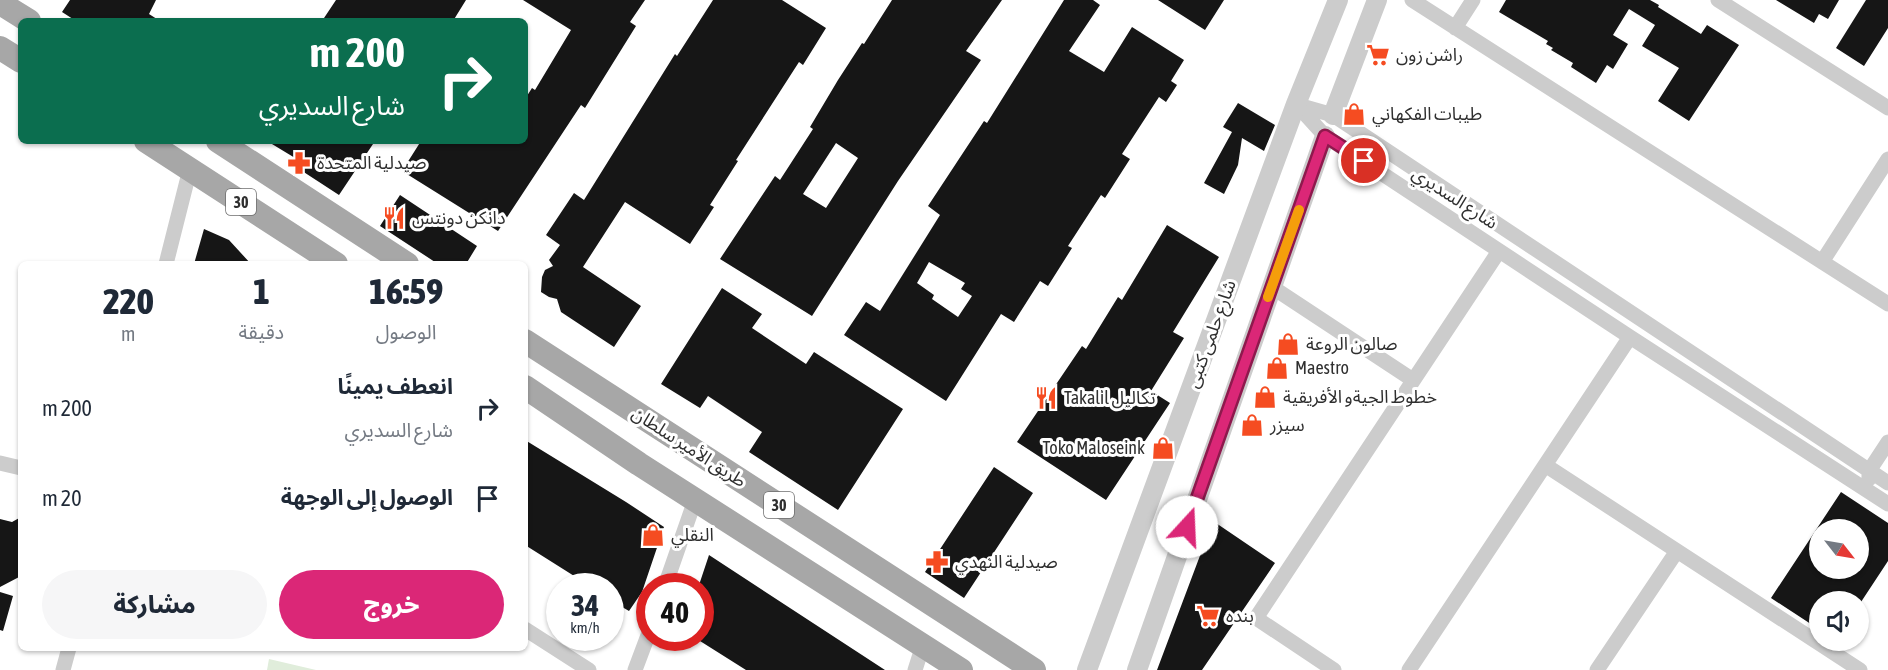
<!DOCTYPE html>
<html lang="ar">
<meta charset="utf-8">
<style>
:root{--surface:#fff;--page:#f6f6f7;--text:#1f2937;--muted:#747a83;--accent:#db2777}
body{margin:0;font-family:"Asap Condensed","Noto Sans Arabic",sans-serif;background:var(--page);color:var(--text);direction:rtl;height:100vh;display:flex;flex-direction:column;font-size:22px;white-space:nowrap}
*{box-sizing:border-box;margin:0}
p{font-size:20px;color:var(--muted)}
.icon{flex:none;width:33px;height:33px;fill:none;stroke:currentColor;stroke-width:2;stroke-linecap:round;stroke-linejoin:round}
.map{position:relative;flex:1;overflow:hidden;direction:ltr}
.sheet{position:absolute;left:18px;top:261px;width:510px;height:390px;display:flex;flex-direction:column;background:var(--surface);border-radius:9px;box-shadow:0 2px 4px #0004;direction:rtl}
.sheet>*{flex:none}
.guide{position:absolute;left:18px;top:18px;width:510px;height:126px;border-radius:9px;box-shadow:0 2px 4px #0004;direction:rtl;background:#0b6e4f;color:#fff;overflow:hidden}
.needle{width:39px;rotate:121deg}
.fabs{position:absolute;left:1809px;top:519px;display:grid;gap:12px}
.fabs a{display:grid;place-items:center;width:60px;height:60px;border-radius:50%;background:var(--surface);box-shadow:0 2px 4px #0004;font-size:30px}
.speed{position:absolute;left:546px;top:573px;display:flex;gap:12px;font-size:30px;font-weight:700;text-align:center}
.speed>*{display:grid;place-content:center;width:78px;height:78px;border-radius:50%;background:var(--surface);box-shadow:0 2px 4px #0004;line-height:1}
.speed small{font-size:15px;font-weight:400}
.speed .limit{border:9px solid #d22;background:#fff;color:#111}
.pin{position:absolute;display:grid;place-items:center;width:51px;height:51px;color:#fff;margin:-26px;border:3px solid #fff;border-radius:50%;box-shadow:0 2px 6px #0007}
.me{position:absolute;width:66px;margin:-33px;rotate:20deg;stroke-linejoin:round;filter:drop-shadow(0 0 4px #0008)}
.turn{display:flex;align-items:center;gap:21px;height:126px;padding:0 24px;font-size:27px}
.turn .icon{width:78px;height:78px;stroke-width:2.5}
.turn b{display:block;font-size:42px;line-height:51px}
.eta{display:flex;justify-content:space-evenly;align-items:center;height:102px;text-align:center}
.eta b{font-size:36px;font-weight:800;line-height:42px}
.cta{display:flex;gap:12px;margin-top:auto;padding:12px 24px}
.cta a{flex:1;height:69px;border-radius:36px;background:var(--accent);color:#fff;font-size:24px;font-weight:800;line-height:69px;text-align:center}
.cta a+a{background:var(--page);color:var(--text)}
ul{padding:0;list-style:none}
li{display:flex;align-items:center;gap:18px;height:90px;padding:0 24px}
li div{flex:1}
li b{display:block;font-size:22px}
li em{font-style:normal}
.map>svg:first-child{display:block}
</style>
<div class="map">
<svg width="1888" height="670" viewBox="0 0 1888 670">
<rect width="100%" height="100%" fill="#fff"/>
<path fill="#e0eddb" d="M269,659L316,670H267Z"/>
<path fill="#161616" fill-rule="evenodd" d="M70,0H156L149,14L160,21H76L62,12Z
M336,0H466L453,21H322Z
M523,0H645L630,22L636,26L585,108L581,105L498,231L402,171L421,141H525V99L532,88L535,90L571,30Z
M713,0H782L826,28L803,65L799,62L736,160L738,161L710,205L714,207L690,244L625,202L583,267L641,306L614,347L561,312L557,299L549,297L541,292L542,277L545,270L553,266L549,260L560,245L546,235L574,193L584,200L675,54L677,56Z
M892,0H1002L966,51L981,60L898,181L812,316L720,259L775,176L780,180L813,129L810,127L838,80L862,43L864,44ZM836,143L858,158L826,208L803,194Z
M1064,0H1093L1100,5L1069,51L1104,72L1132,27L1184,60L1171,81L1177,85L1166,102L1159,97L1122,154L1130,159L1105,198L1101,195L1068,246L1072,248L1048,286L1040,281L1014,322L1001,314L946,401L844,335L866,302L880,311L940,215L928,206L984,121L987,123ZM929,262L965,283L961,289L972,296L958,317L932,299L934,295L917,283Z
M1158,0H1224L1205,30Z
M1506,0H1650L1659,5L1658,7L1701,34L1707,25L1739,45L1689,121L1658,101L1679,68L1642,46L1655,25L1629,9L1613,35L1628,44L1613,69L1607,65L1596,83L1571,67L1573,63L1551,50L1553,48L1546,44L1548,41L1499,12Z
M1776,0H1839L1828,19L1819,14L1814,23Z
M1866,0H1888V28L1864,66L1836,48Z
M1238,103L1275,125L1264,151L1242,138L1238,165L1224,194L1204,183L1232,132L1223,127Z
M267,141H375L339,195L296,167L300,161Z
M400,195L477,246L466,264H438L380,226Z
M1167,225L1219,257L1173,332L1184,338L1151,391L1170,403L1106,500L1017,442L1082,346L1086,349L1118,297L1122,300Z
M204,229L229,240L251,264H194Z
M722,288L762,314L752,328L806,364L814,352L903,409L838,510L749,452L762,432L708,396L700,408L661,384Z
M525,440L626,502L664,527L642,592L629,611L610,600V586H590L525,545Z
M994,467L1033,493L964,598L925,572Z
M1841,492L1888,523V561L1861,602H1820V630L1771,598ZM1820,530H1858V568H1820Z
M21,517V576L0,587V519L12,522Z
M1213,521L1275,563L1202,670H1157Z
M709,555L885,670H746L700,641V582Z
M0,592L13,596L3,631L0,630Z"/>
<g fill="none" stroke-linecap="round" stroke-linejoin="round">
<path stroke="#ccc" stroke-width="15" d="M1412,0L1888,304
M1718,0L1888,108
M1455,28L1473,0
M1296,104L1325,136L1630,337L1888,504
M1298,105L1333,115L1888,483
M1822,262L1888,159
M166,264L190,169
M1272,287L1413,380
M0,463L21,468
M1545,465L1860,670
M1869,479V471L1888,442
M665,586L695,500
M525,629L589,670
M63,670L69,648
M635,670L650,630
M915,670L923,645
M1334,670L1256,618L1499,251
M1409,670L1630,337
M1597,670L1677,551"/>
<path stroke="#ccc" stroke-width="20" d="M1333,115L1377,0
M1087,670L1296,104L1338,0
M1137,670L1325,136"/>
<path stroke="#a7a7a7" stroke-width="24" d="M0,3L29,21
M0,48L21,61
M146,141L336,264
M218,141L407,264
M525,341L1034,670
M525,387L639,464L961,670"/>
</g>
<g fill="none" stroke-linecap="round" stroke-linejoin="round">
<g stroke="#8e194d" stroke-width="15">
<path id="route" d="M1187,527L1325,136L1364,161"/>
</g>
<use href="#route" stroke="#db2777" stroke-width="10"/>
<path stroke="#f59e0b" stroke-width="10" d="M1268,297L1299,210"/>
</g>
<defs>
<g id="supermarket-bare" transform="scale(1.8)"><path d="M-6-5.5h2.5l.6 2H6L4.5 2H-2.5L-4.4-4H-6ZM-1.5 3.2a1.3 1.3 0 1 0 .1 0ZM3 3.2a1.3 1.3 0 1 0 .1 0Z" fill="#f54c21" stroke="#fff" stroke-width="2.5" paint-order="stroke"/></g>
<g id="shop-bare" transform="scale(1.8)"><path d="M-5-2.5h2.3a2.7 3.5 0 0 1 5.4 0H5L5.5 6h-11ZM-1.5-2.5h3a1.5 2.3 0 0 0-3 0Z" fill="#f54c21" stroke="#fff" stroke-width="2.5" paint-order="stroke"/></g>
<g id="pharmacy-bare" transform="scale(1.8)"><path d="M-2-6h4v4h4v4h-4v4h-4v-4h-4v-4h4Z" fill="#f54c21" stroke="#fff" stroke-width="2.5" paint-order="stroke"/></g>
<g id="restaurant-bare" transform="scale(1.8)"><path d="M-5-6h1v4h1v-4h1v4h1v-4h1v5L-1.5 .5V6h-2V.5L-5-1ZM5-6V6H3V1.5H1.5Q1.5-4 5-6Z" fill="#f54c21" stroke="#fff" stroke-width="2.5" paint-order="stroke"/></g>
</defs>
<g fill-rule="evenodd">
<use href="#supermarket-bare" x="1378" y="55"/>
<use href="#shop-bare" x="1354" y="114"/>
<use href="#pharmacy-bare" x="299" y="163"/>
<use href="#restaurant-bare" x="394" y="218"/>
<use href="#shop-bare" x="1288" y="344"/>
<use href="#shop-bare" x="1277" y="368"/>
<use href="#shop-bare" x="1265" y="397"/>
<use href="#restaurant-bare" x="1046" y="398"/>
<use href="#shop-bare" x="1252" y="425"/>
<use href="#shop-bare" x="1163" y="448"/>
<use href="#shop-bare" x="653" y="535"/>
<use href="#pharmacy-bare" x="937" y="562"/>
<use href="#supermarket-bare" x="1208" y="616"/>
</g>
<g text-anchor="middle" stroke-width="6" stroke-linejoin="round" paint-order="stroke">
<g fill="#fff" stroke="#6d6d6d" stroke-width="1.5">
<rect x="226" y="189" width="30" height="26" rx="4.5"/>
<rect x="764" y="492" width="30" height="26" rx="4.5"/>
</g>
<g font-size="16" font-weight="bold" fill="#2f2f2f">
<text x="241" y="208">30</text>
<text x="779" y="511">30</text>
</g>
<g font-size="18" fill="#2f2f2f" stroke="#fff" text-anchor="start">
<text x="1396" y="61">راشن زون</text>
<text x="1372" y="120">طيبات الفكهاني</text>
<text x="317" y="169">صيدلية المتحدة</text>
<text x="412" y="224">دانكن دونتس</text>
<text x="1306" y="350">صالون الروعة</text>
<text x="1295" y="374">Maestro</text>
<text x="1283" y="403">خطوط الجيةو الأفريقية</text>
<text x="1064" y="404">Takalil تكاليل</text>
<text x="1270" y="431">سيزر</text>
<text x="1145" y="454" text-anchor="end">Toko Maloseink</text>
<text x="671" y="541">النقلي</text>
<text x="955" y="568">صيدلية النهدي</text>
<text x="1226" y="622">بنده</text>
</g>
<g font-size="18" fill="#2f2f2f" stroke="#fff">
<text transform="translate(1455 198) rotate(33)" y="6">شارع السديري</text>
<text transform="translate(1211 334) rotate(-70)" y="6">شارع حلمى كتبى</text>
<text transform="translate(689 447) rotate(33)" y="6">طريق الأمير سلطان</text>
</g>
</g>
</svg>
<div class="fabs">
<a><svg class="needle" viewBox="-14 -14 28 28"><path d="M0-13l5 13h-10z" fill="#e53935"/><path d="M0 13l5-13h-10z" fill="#747a83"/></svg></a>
<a><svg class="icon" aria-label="sound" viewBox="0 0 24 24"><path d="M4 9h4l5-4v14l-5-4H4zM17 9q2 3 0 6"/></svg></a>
</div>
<div class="speed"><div>34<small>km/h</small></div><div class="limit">40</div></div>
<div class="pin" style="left:1364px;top:161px;background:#d93025"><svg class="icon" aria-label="arrive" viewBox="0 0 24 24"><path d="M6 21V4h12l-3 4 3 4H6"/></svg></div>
<svg class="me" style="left:1187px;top:527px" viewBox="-20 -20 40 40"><circle r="19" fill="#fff"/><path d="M0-13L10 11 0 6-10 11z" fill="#db2777"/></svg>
<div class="guide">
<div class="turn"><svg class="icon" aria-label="right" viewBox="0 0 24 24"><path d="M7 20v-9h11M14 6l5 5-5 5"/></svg><div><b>200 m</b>شارع السديري</div></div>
</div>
<section class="sheet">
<div class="eta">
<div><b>16:59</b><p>الوصول</p></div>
<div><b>1</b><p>دقيقة</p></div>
<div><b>220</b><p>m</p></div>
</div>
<ul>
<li><svg class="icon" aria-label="right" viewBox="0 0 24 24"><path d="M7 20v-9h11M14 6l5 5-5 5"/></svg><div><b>انعطف يمينًا</b><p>شارع السديري</p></div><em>200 m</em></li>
<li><svg class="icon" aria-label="arrive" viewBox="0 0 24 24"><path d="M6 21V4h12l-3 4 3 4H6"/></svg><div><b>الوصول إلى الوجهة</b></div><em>20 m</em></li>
</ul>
<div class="cta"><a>خروج</a><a>مشاركة</a></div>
</section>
</div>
